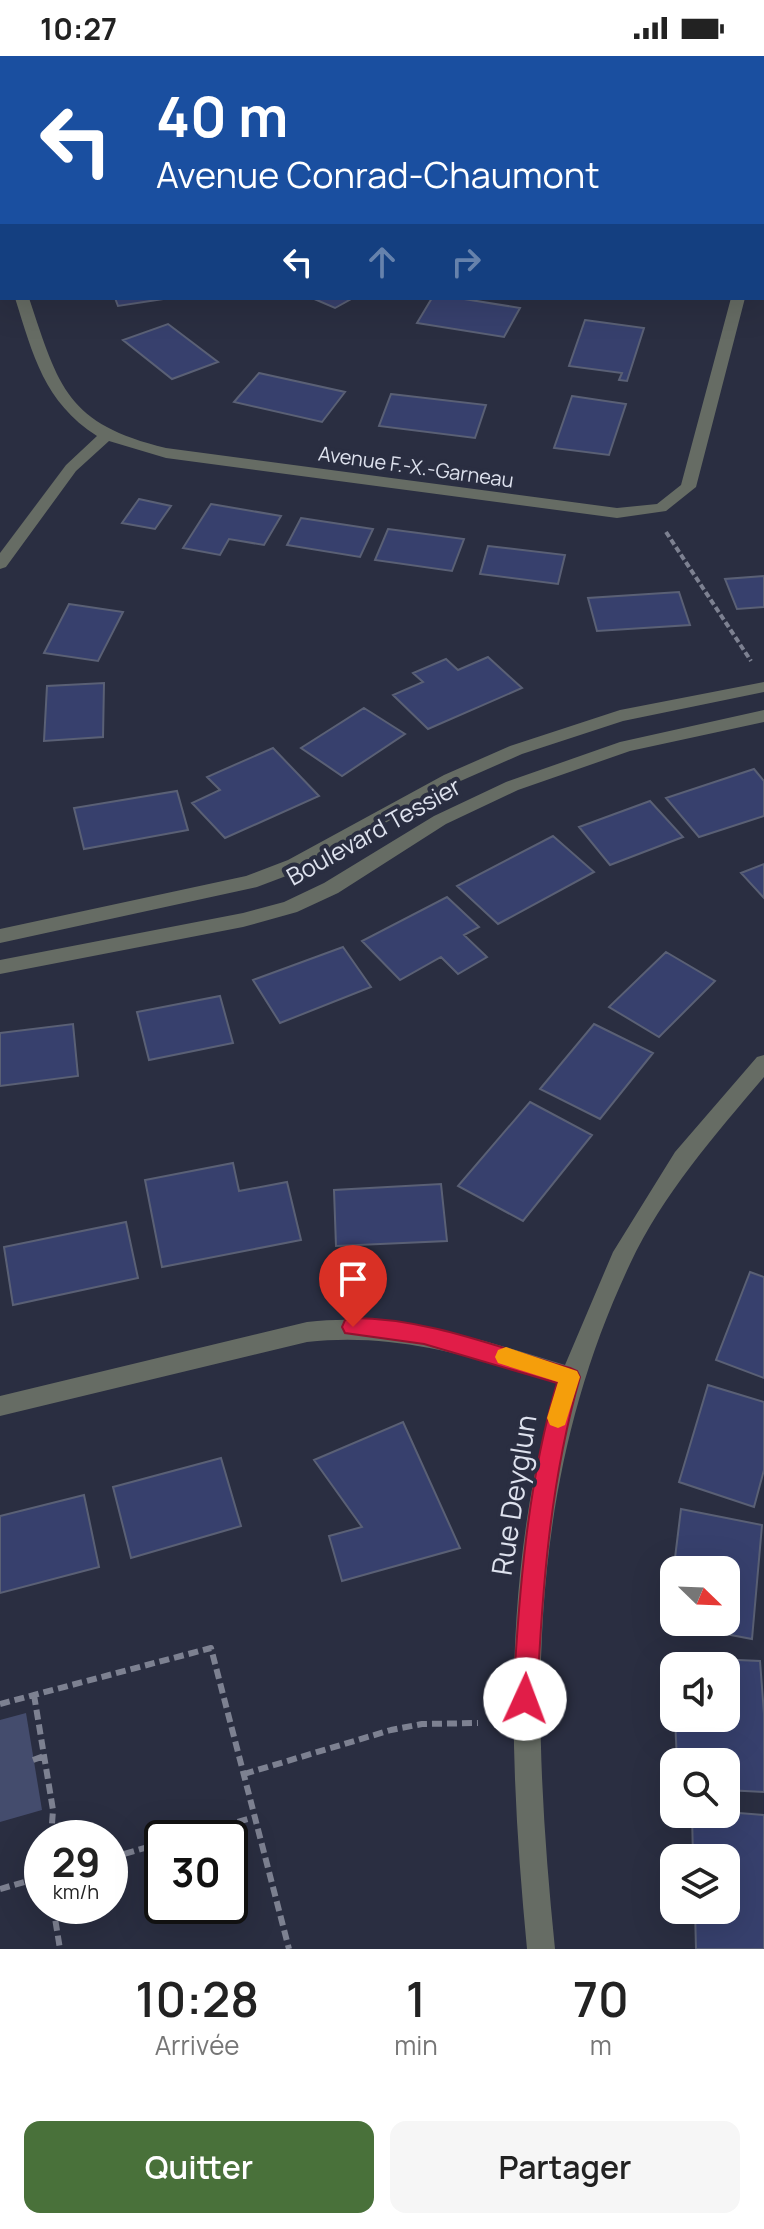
<!DOCTYPE html>
<html lang="fr">
<meta charset="utf-8">
<style>
:root{--surface:#fff;--page:#f6f6f6;--text:#222;--muted:#767676;--accent:#49713a}
body{margin:0;font-family:Manrope,sans-serif;background:var(--page);color:var(--text);height:100vh;display:flex;flex-direction:column;font-size:30px;white-space:nowrap}
*{box-sizing:border-box;margin:0}
p{font-size:26px;color:var(--muted)}
.icon{flex:none;width:44px;height:44px;fill:none;stroke:currentColor;stroke-width:2;stroke-linecap:round;stroke-linejoin:round}
.map{position:relative;height:1893px;overflow:hidden}
.sheet{display:flex;flex-direction:column;background:var(--surface);flex:1}
.sheet>*{flex:none}
.hud{position:absolute;left:0px;top:0px;width:764px;height:244px;box-shadow:0 8px 32px #0002;background:#1a4fa0;color:#fff;overflow:hidden}
.needle{width:52px;rotate:113deg}
.tools{position:absolute;left:660px;top:1500px;display:grid;gap:16px}
.tools a{display:grid;place-items:center;width:80px;height:80px;border-radius:16px;background:var(--surface);box-shadow:0 8px 32px #0002;font-size:40px}
.speed{position:absolute;left:24px;top:1764px;display:flex;gap:16px;font-size:40px;font-weight:700;text-align:center}
.speed>*{display:grid;place-content:center;width:104px;height:104px;border-radius:50%;background:var(--surface);box-shadow:0 8px 32px #0002;line-height:1}
.speed small{font-size:20px;font-weight:400}
.speed .limit{border:4px solid #111;border-radius:12px;background:#fff;color:#111}
.pin{position:absolute;display:grid;place-items:center;width:68px;height:68px;color:#fff;margin:-82px -34px;border-radius:50% 50% 50% 0;rotate:-45deg;box-shadow:0 0 8px #0007}
.pin .icon{rotate:45deg}
.me{position:absolute;width:88px;margin:-44px;rotate:2deg;stroke-linejoin:round;filter:drop-shadow(0 0 6px #0008)}
.turn{display:flex;align-items:center;gap:28px;height:168px;padding:0 24px;font-size:36px}
.turn .icon{width:104px;height:104px;stroke-width:2.5}
.turn b{display:block;font-size:56px;line-height:68px}
.lanes{display:flex;align-items:center;height:76px;padding:0 24px;background:#0003;justify-content:center;gap:40px;direction:ltr}
.lanes .off{opacity:.35}
.eta{display:flex;justify-content:space-evenly;align-items:center;height:136px;text-align:center}
.eta b{font-size:48px;font-weight:600;line-height:56px}
.button{display:flex;gap:16px;margin-top:auto;padding:16px 24px}
.button a{flex:1;height:92px;border-radius:16px;background:var(--accent);color:#fff;font-size:32px;font-weight:600;line-height:92px;text-align:center}
.button a+a{background:var(--page);color:var(--text)}
.status{display:flex;justify-content:space-between;align-items:center;height:56px;padding:0 40px;background:var(--surface);direction:ltr}
.status svg{height:22px;fill:currentColor}
.map>svg:first-child{display:block}
</style>
<div class="status"><b>10:27</b><svg viewBox="0 0 49 12"><path d="M0 12V9h3v3zM5 12V6h3v6zM10 12V3h3v9zM15 12V0h3v12zM26 1h20v11H26zM47 4h2v5h-2z"/></svg></div>
<div class="map">
<svg width="764" height="1893" viewBox="0 0 764 1893">
<rect width="100%" height="100%" fill="#2a2e41"/>
<path fill="#444c6d" d="M26,1657L42,1754L0,1766V1664Z"/>
<path fill="#37406d" stroke="#5a6075" stroke-width="2" fill-rule="evenodd" d="M115,242H170L118,250Z
M312,242H353L335,252Z
M432,242H458L520,252L504,281L417,267Z
M585,264L644,272L627,325L619,324L622,317L569,310Z
M168,268L218,306L172,323L123,284Z
M259,317L345,336L322,366L234,346Z
M391,338L486,349L475,382L379,370Z
M572,340L626,348L609,399L554,392Z
M139,443L171,450L155,473L122,467Z
M211,448L281,460L264,489L229,483L220,499L183,492Z
M301,462L373,473L360,501L287,489Z
M388,473L464,483L452,515L375,504Z
M488,490L565,499L558,528L480,518Z
M764,520V551L737,553L725,523Z
M679,536L690,569L597,575L588,542Z
M69,548L123,556L98,605L44,597Z
M488,601L522,632L428,673L393,639L423,626L413,617L446,603L458,614Z
M104,627L103,681L44,685L47,630Z
M364,652L405,678L342,720L301,692Z
M273,692L319,740L225,782L192,747L220,734L207,721Z
M754,713L764,725V760L699,781L666,742Z
M177,735L188,774L84,793L74,752Z
M650,745L683,781L610,809L579,771Z
M553,780L594,816L498,868L457,830Z
M764,808V842L741,817Z
M447,841L479,871L464,879L487,901L458,918L441,901L400,924L362,885Z
M343,891L371,931L280,967L253,924Z
M666,896L715,925L659,981L609,951Z
M220,940L233,987L149,1004L137,956Z
M73,968L78,1020L0,1030V977Z
M594,968L653,997L600,1063L540,1033Z
M530,1046L592,1079L523,1165L458,1130Z
M233,1107L239,1135L287,1126L301,1184L162,1211L145,1124Z
M441,1128L447,1185L336,1190L334,1134Z
M126,1166L138,1222L13,1249L4,1191Z
M750,1216L764,1221V1322L716,1304Z
M708,1329L764,1346V1414L754,1451L679,1426Z
M403,1366L460,1492L342,1525L329,1480L362,1471L314,1404Z
M221,1402L241,1470L131,1502L113,1431Z
M84,1439L99,1511L0,1537V1460Z
M681,1453L762,1469L752,1583L667,1567ZM674,1514H726V1566H674Z
M672,1601L760,1605L764,1658V1736L726,1734V1706H677L675,1662H726V1610H674V1642Z
M726,1756L764,1759V1893H696L695,1854H726V1802H693L692,1758Z"/>
<g fill="none" stroke-linecap="round" stroke-linejoin="round">
<path stroke="#7d8191" stroke-width="4" stroke-dasharray="6 3" stroke-linecap="butt" d="M666,476L751,605"/>
<path stroke="#7d8191" stroke-width="6" stroke-dasharray="10 5" stroke-linecap="butt" d="M34,1639L53,1754L51,1782
M0,1648L211,1592L289,1893
M33,1704L44,1700
M244,1718L391,1674L422,1668L478,1667
M180,1782L255,1761
M110,1802L162,1787
M0,1833L42,1821
M53,1850L60,1893"/>
<path fill="#666c64" fill-rule="evenodd" d="M255,0H267L268,2H256Z
M572,0H584L586,2H574Z
M0,19H2V25H0Z
M762,59H764V67H762Z
M0,171L2,172V185L0,184Z
M762,233H764V241H762Z
M15,242H29C59,332 67,368 166,392L617,452L657,448L681,429L731,242H745L696,431L666,455L617,462L166,402L109,385L76,415L6,511L0,513V497L66,409L97,380C44,346 33,299 15,242Z
M764,626V636L623,665L522,698L456,727L302,814L257,831L0,887V873L246,820L288,804L444,719L510,690L620,654Z
M764,654V666L630,695L518,734L446,768L338,837L297,856L243,871L0,918V904L243,857L284,846L324,827L434,760L506,726L620,686Z
M764,999V1021C714,1080 663,1138 630,1208C525,1430 531,1655 555,1893H527C512,1735 504,1578 534,1422C540,1390 551,1359 560,1328C475,1301 396,1276 307,1286L0,1360V1340L307,1266C398,1256 479,1283 565,1309L613,1196L675,1096L757,1001Z"/>
</g>
<path fill="#e11d48" stroke="#92132f" stroke-width="2" d="M353,1262C427,1262 499,1292 570,1312L577,1315L580,1321C550,1426 542,1534 537,1643L533,1651L525,1655L517,1651L513,1643C519,1537 527,1429 557,1327L424,1288L345,1277L342,1271L345,1264Z"/>
<path fill="#f59e0b" d="M506,1291L577,1315L580,1321L565,1369L558,1372L550,1369L547,1362L558,1326L498,1307L495,1301L498,1294Z"/>
<g text-anchor="middle" stroke-width="8" stroke-linejoin="round" paint-order="stroke">
<g font-size="20" fill="#dee2ee" stroke="#2a2e41">
<text transform="translate(416 411) rotate(8)" y="7">Avenue F.-X.-Garneau</text>
</g>
<g font-size="24" fill="#dee2ee" stroke="#2a2e41">
<text transform="translate(374 776) rotate(-29)" y="8">Boulevard Tessier</text>
</g>
<g font-size="28" fill="#dee2ee" stroke="#2a2e41">
<text transform="translate(514 1439) rotate(-81)" y="10">Rue Deyglun</text>
</g>
</g>
</svg>
<div class="tools">
<a><svg class="needle" viewBox="-14 -14 28 28"><path d="M0-13l5 13h-10z" fill="#e53935"/><path d="M0 13l5-13h-10z" fill="#767676"/></svg></a>
<a><svg class="icon" aria-label="sound" viewBox="0 0 24 24"><path d="M4 9h4l5-4v14l-5-4H4zM17 9q2 3 0 6"/></svg></a>
<a><svg class="icon" aria-label="search" viewBox="0 0 24 24"><circle cx="10" cy="10" r="6"/><path d="M15 15l6 6"/></svg></a>
<a><svg class="icon" aria-label="layers" viewBox="0 0 24 24"><path d="M12 4l9 5-9 5-9-5zM3 14l9 5 9-5"/></svg></a>
</div>
<div class="speed"><div>29<small>km/h</small></div><div class="limit">30</div></div>
<div class="pin" style="left:353px;top:1271px;background:#d93025"><svg class="icon" aria-label="arrive" viewBox="0 0 24 24"><path d="M6 21V4h12l-3 4 3 4H6"/></svg></div>
<svg class="me" style="left:525px;top:1643px" viewBox="-20 -20 40 40"><circle r="19" fill="#fff"/><path d="M0-13L10 11 0 6-10 11z" fill="#e11d48"/></svg>
<div class="hud">
<div class="turn"><svg class="icon" aria-label="left" viewBox="0 0 24 24"><path d="M17 20v-9H6M10 6l-5 5 5 5"/></svg><div><b>40 m</b>Avenue Conrad-Chaumont</div></div>
<div class="lanes"><svg class="icon" aria-label="left" viewBox="0 0 24 24"><path d="M17 20v-9H6M10 6l-5 5 5 5"/></svg><svg class="icon off" aria-label="ahead" viewBox="0 0 24 24"><path d="M12 20V5M6 11l6-6 6 6"/></svg><svg class="icon off" aria-label="right" viewBox="0 0 24 24"><path d="M7 20v-9h11M14 6l5 5-5 5"/></svg></div>
</div>
</div>
<section class="sheet">
<div class="eta">
<div><b>10:28</b><p>Arrivée</p></div>
<div><b>1</b><p>min</p></div>
<div><b>70</b><p>m</p></div>
</div>
<div class="button"><a>Quitter</a><a>Partager</a></div>
</section>
